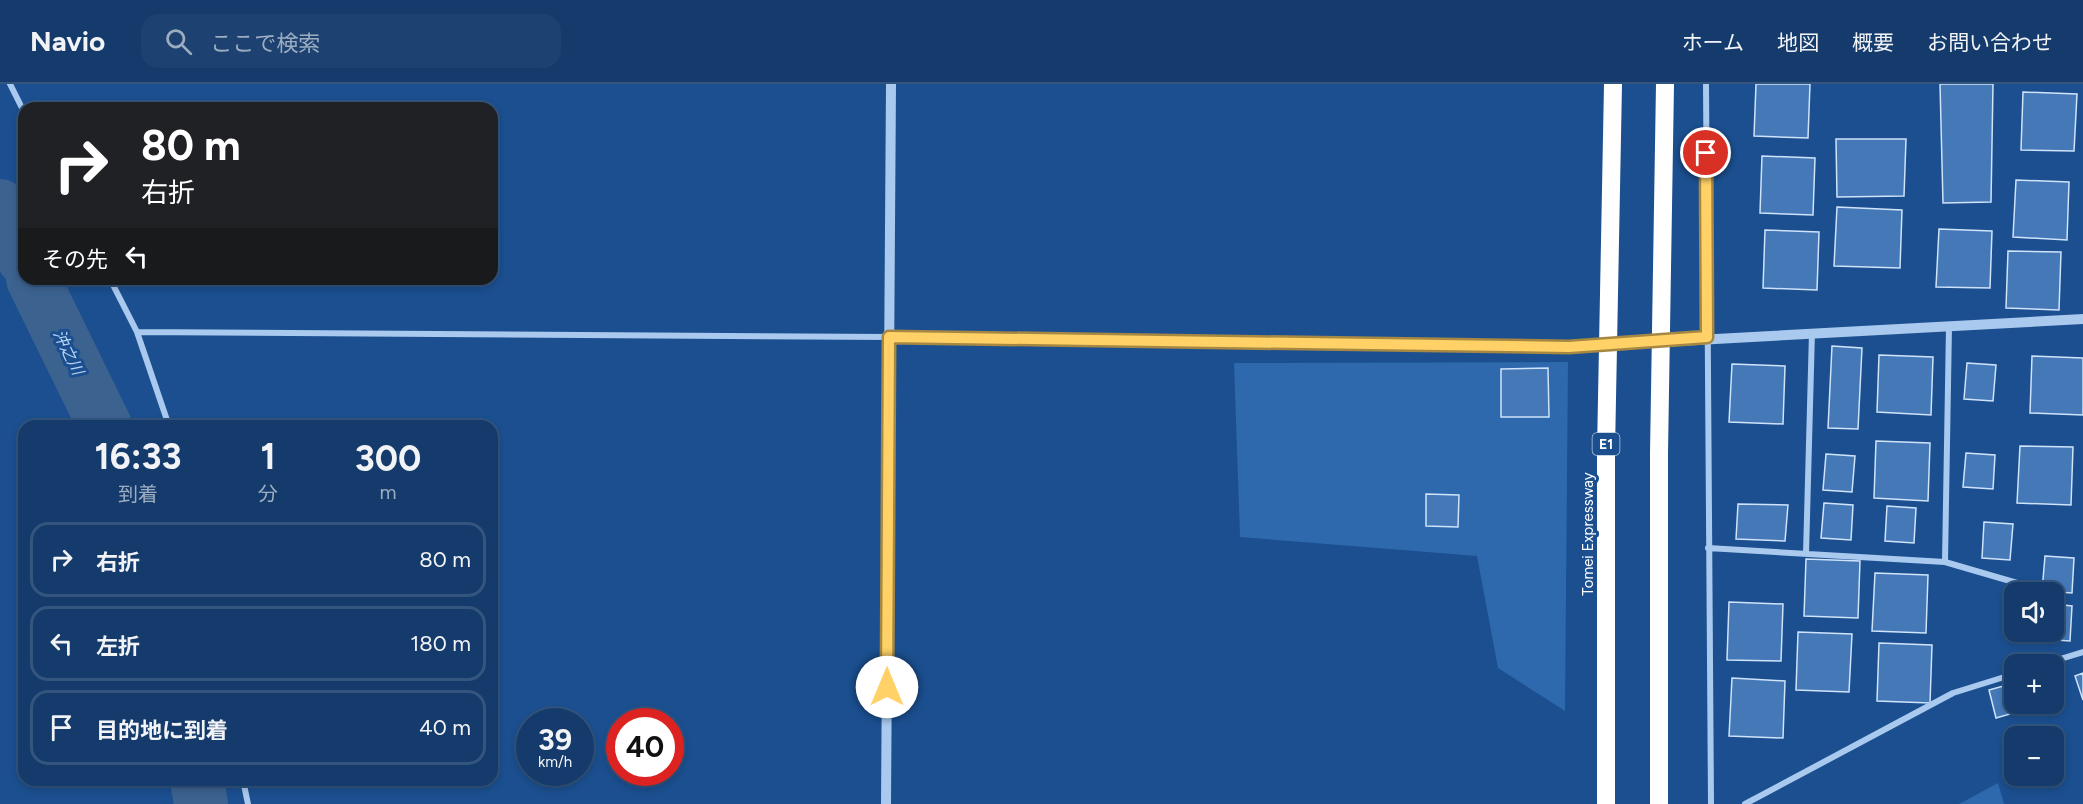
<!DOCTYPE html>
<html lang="ja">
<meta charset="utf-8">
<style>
:root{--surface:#143b6b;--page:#1d4271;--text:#f1f3f6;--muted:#9dadc1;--line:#33557e}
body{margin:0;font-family:Figtree,"Noto Sans JP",sans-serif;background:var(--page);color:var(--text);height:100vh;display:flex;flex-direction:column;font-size:22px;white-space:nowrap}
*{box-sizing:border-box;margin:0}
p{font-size:20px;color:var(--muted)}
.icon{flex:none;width:33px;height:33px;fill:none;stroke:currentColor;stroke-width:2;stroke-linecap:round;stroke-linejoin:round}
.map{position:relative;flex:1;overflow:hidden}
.sheet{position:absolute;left:18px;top:336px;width:480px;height:366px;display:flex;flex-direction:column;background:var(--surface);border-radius:18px;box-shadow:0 3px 9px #0003,0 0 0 2px var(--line)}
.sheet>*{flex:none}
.banner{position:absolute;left:18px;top:18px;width:480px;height:183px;border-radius:18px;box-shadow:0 3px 9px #0003,0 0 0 2px var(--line);background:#202124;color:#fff;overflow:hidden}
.buttons{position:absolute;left:2004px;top:498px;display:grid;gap:12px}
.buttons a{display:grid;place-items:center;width:60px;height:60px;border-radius:12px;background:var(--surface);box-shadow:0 3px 9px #0003,0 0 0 2px var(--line);font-size:30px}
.speed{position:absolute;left:516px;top:624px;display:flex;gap:12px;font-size:30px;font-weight:700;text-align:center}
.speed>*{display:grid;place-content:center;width:78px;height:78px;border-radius:50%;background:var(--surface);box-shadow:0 3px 9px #0003,0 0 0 2px var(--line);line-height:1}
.speed small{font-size:15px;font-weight:400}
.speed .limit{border:9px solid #d22;background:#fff;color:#111}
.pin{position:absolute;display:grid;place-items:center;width:51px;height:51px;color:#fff;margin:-26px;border:3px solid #fff;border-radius:50%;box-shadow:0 2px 6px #0007}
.me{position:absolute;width:66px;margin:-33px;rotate:0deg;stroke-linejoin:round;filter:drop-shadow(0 0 4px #0008)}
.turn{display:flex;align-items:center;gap:21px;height:126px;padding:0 24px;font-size:27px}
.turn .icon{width:78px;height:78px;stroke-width:2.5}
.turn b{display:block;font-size:42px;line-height:51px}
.then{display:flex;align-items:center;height:57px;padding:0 24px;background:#0003;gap:12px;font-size:22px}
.eta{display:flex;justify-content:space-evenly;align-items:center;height:102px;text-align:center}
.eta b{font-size:36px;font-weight:700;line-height:42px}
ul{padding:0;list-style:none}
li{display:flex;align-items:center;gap:18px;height:75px;margin:0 12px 9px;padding:0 12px;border:3px solid var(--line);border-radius:18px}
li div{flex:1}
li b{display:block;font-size:22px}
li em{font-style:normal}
header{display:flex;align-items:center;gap:36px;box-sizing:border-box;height:84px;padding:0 30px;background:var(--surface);border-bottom:2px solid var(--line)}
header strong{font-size:28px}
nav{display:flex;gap:33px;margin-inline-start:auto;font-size:21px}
.search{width:420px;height:54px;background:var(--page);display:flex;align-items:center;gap:15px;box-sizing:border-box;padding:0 21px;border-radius:18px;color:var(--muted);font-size:22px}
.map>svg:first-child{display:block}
</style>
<header>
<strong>Navio</strong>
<div class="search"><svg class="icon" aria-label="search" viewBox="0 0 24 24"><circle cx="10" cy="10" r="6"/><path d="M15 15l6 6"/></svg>ここで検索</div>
<nav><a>ホーム</a><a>地図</a><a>概要</a><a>お問い合わせ</a></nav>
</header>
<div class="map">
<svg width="2083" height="720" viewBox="0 0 2083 720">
<rect width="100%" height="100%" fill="#1b4f8f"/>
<path fill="#2e69ad" d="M1568,278L1565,627L1498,584L1477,472L1240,453L1234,279Z
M1998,699L2004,720H1959L1961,719Z"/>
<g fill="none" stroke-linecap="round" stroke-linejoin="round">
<path stroke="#3c6290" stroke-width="54" d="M0,122L24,175
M33,195L105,342
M197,696L201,720"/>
</g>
<path fill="#4478b7" stroke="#cfe3fa" stroke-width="1.5" d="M1756,0H1810L1808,54L1754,52Z
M1940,0H1993L1991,118L1943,119Z
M2023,8L2077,10L2074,67L2021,66Z
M1836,55H1906L1904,112L1837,113Z
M1762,72L1815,74L1813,131L1760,129Z
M2016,96L2069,98L2067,156L2013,153Z
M1837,123L1902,126L1900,184L1834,182Z
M1939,145L1992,147L1990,204L1936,203Z
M1765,146L1819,148L1817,206L1763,204Z
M2008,167L2061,168L2059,226L2006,224Z
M1832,262L1862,264L1858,345L1828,344Z
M1879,271L1933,273L1931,331L1877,328Z
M2032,272L2083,274V331L2030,329Z
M1967,279L1996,281L1993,317L1964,315Z
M1732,280L1785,282L1783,340L1729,338Z
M1548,284L1549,333H1501V285Z
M1876,357L1930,359L1928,417L1874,414Z
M2020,362L2073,363L2071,421L2017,419Z
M1966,369L1995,371L1993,405L1963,403Z
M1826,370L1855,372L1852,408L1823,406Z
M1426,410L1459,411L1458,443L1426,442Z
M1824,419L1853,421L1851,456L1821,454Z
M1738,420L1788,421L1785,457L1736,455Z
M1887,422L1916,424L1914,459L1885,457Z
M1984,438L2013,440L2010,476L1982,474Z
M2045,472L2074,474L2072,509L2042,507Z
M1806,475L1860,477L1858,534L1804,532Z
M1875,489L1928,491L1926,549L1872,547Z
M1729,518L1783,520L1781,577L1727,576Z
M2054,520L2072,522L2070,557L2041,555V548H2054Z
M1798,548L1852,550L1849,608L1796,606Z
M1879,559L1932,561L1930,619L1877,617Z
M2083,589V616L2075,592Z
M1732,594L1785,597L1783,654L1729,652Z
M2014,599V620H2033L2034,623L1996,634L1989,606Z"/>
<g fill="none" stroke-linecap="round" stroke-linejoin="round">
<path stroke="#a9c9ee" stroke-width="6" d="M10,0L24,28
M1706,0L1711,720
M110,195L137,248L169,342
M137,248L889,253
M1708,464L1945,478L2024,501
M1806,470L1812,248
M1945,478L1949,242
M2044,580L2083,568
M243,696L248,720
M1745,720L1953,609L2014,590"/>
<path stroke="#a9c9ee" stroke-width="10" d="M889,253L1569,263L2083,235
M886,720L891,0"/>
<path stroke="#fff" stroke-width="18" d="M1606,720V367L1613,0
M1659,720V369L1665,0"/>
</g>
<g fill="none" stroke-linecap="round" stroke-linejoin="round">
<g stroke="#a68842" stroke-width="15">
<path id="route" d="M887,603L889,253L1569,263L1707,253L1706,69"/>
</g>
<use href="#route" stroke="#ffd166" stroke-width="10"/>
</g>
<g text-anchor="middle" stroke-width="6" stroke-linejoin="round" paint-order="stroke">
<rect fill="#1b4f8f" stroke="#bbcadd" stroke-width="1.5" x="1592.5" y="349" width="27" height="22" rx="4.5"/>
<g font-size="14" font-weight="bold" fill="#fff">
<text x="1606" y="365">E1</text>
</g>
<g font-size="15" fill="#fff" stroke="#1b4f8f">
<text transform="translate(1588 450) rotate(-90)" y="5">Tomei Expressway</text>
</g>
<g font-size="16" font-style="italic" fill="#b5d3f5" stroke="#1b4f8f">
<text transform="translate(69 268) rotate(64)" y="6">沖之川</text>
</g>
</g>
</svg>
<div class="buttons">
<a><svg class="icon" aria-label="sound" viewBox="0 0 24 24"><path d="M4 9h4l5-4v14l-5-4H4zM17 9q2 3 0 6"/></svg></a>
<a>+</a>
<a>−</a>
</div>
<div class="speed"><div>39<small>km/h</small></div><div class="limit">40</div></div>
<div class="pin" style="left:1706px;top:69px;background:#d93025"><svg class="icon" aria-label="arrive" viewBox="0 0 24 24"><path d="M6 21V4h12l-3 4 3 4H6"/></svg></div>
<svg class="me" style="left:887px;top:603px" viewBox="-20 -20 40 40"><circle r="19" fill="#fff"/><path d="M0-13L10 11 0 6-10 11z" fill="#ffd166"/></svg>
<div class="banner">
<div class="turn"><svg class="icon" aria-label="right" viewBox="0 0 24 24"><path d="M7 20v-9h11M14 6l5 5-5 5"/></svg><div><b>80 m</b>右折</div></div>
<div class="then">その先<svg class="icon" aria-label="left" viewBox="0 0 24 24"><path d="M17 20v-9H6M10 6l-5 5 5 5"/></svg></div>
</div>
<section class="sheet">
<div class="eta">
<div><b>16:33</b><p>到着</p></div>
<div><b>1</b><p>分</p></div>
<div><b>300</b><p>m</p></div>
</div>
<ul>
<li><svg class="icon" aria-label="right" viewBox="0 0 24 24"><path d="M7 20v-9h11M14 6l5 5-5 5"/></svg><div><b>右折</b></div><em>80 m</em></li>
<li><svg class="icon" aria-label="left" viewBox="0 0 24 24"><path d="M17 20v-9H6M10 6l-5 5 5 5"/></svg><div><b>左折</b></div><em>180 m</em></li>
<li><svg class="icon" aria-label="arrive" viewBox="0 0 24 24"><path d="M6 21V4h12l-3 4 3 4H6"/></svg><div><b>目的地に到着</b></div><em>40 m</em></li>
</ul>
</section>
</div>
